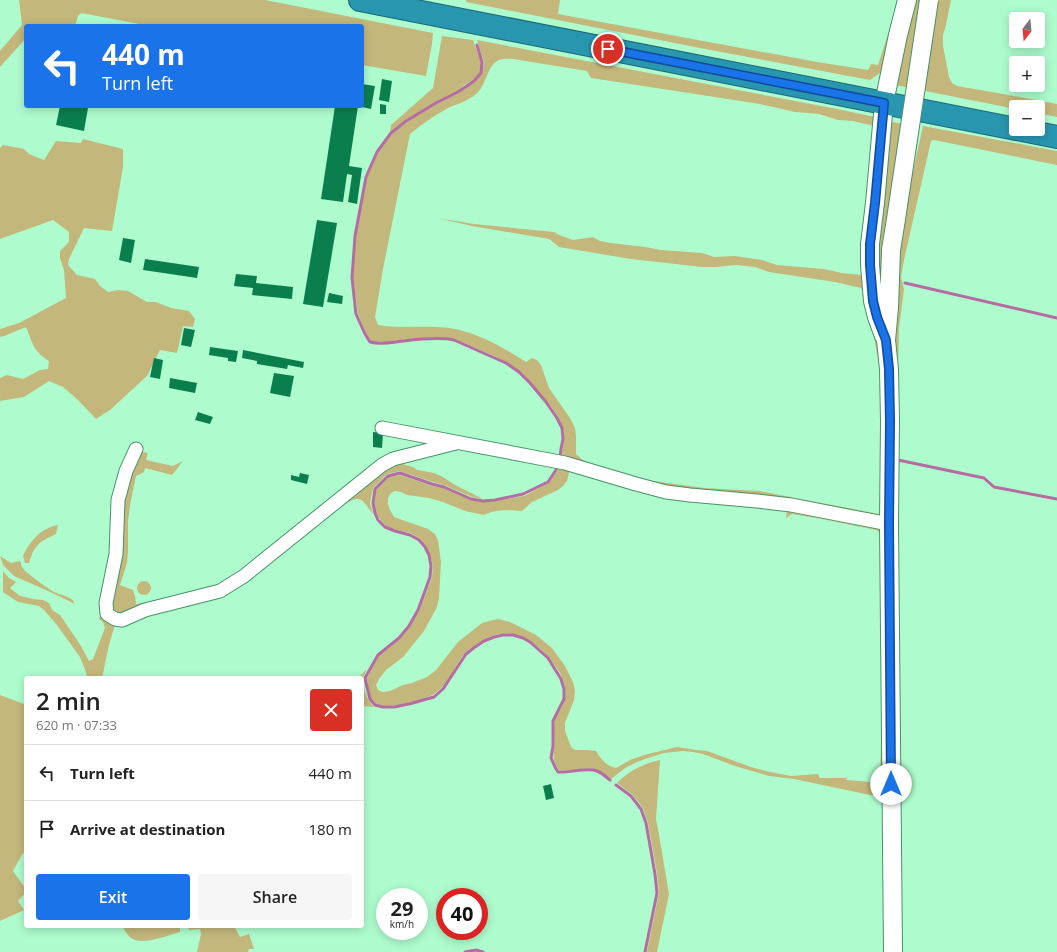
<!DOCTYPE html>
<meta charset="utf-8">
<style>
:root{--surface:#fff;--page:#f6f6f6;--text:#222;--muted:#767676;--line:#e0e0e0;--accent:#1a73e8}
body{margin:0;font-family:"Open Sans",sans-serif;background:var(--page);color:var(--text);height:100vh;display:flex;flex-direction:column;font-size:15px;white-space:nowrap}
*{box-sizing:border-box;margin:0}
p{font-size:13px;color:var(--muted)}
.icon{flex:none;width:22px;height:22px;fill:none;stroke:currentColor;stroke-width:2;stroke-linecap:round;stroke-linejoin:round}
.map{position:relative;flex:1;overflow:hidden}
.details{position:absolute;left:24px;top:676px;width:340px;height:252px;display:flex;flex-direction:column;background:var(--surface);border-radius:4px;box-shadow:0 2px 10px #0003}
.details>*{flex:none}
.guide{position:absolute;left:24px;top:24px;width:340px;height:84px;border-radius:4px;box-shadow:0 2px 10px #0003;background:#1a73e8;color:#fff;overflow:hidden}
.needle{width:26px;rotate:196deg}
.fabs{position:absolute;left:1009px;top:12px;display:grid;gap:8px}
.fabs a{display:grid;place-items:center;width:36px;height:36px;border-radius:4px;background:var(--surface);box-shadow:0 2px 10px #0003;font-size:20px}
.speed{position:absolute;left:376px;top:888px;display:flex;gap:8px;font-size:20px;font-weight:700;text-align:center}
.speed>*{display:grid;place-content:center;width:52px;height:52px;border-radius:50%;background:var(--surface);box-shadow:0 2px 10px #0003;line-height:1}
.speed small{font-size:10px;font-weight:400}
.speed .limit{border:6px solid #d22;background:#fff;color:#111}
.pin{position:absolute;display:grid;place-items:center;width:34px;height:34px;color:#fff;margin:-17px;border:2px solid #fff;border-radius:50%;box-shadow:0 1px 4px #0007}
.me{position:absolute;width:44px;margin:-22px;rotate:0deg;stroke-linejoin:round;filter:drop-shadow(0 0 3px #0008)}
.turn{display:flex;align-items:center;gap:14px;height:84px;padding:0 12px;font-size:18px}
.turn .icon{width:52px;height:52px;stroke-width:2.5}
.turn b{display:block;font-size:28px;line-height:34px}
.round{display:grid;place-items:center;flex:none;width:42px;height:42px;border-radius:4px;background:var(--page)}
.head{display:flex;align-items:center;justify-content:space-between;height:68px;padding:0 12px}
h1{font-size:24px;font-weight:600;line-height:30px}
.action{display:flex;gap:8px;margin-top:auto;padding:8px 12px}
.action a{flex:1;height:46px;border-radius:4px;background:var(--accent);color:#fff;font-size:16px;font-weight:600;line-height:46px;text-align:center}
.action a+a{background:var(--page);color:var(--text)}
ul{padding:0;list-style:none}
li{display:flex;align-items:center;gap:12px;height:56px;padding:0 12px;border-top:1px solid var(--line)}
li div{flex:1}
li b{display:block;font-size:15px}
li em{font-style:normal}
.map>svg:first-child{display:block}
</style>
<div class="map">
<svg width="1057" height="952" viewBox="0 0 1057 952">
<rect width="100%" height="100%" fill="#aefcce"/>
<path fill="#c3b77b" d="M19,0H265L433,33L432,44L426,76L362,65V26H150L81,13L78,16L75,26H40L38,25L36,26H26V38L0,67V51L22,25Z
M466,0H560L558,14L817,62L868,70L871,64L878,65L899,0L882,68L880,73L870,80L700,48L466,2Z
M911,0H951L946,25L943,35V46L949,77L952,83L957,86L1009,95L1057,104V117L1038,113V107H1016V109L890,84Z
M442,36L473,40L481,62L480,72L473,80L464,85L458,91L436,102L405,120L390,132L391,125L433,88Z
M477,40L837,109L880,118L878,328L882,381L871,321L865,295L861,288L835,282L769,272L755,267L736,265L716,267H702L631,259L559,247L549,239L472,226L437,218L474,224L554,232L559,235L573,240L593,237L600,241L611,243L645,247L661,250L702,253L714,257L735,256L762,260L777,265L824,269L842,273L861,275L862,254L874,126L853,121L838,120L819,114L795,112L760,104L591,78L587,71L513,59C508,59 502,58 497,61C487,67 486,86 476,94C468,101 457,104 448,108C434,116 422,124 410,134L383,269L375,317L378,325C386,326 394,327 402,327C420,327 438,326 455,329C478,333 506,349 526,362L532,358L537,360L541,365L549,388L570,418L575,428L576,437V454L583,460L605,469L653,481L705,488L759,491L879,514L875,517L687,492L562,458C562,448 566,437 563,428C560,417 549,403 541,395C534,387 528,379 520,372C503,357 476,349 455,339C439,336 418,338 402,340C391,341 381,343 371,341L366,333L358,314L353,277L356,236L367,177L378,153L392,134L406,122L437,104L459,93L474,82L482,74L484,62Z
M887,121L909,125L885,303L876,297Z
M923,126L1057,151V165L934,140L931,141L904,260L901,277L904,289L899,328L897,416L891,366L898,239Z
M83,139L123,149V167L112,231L84,228L69,259L68,265L77,275L95,279L100,286L108,292L118,290L128,291L147,302H156L171,308L189,311L195,319L193,327L183,326L177,353L160,350L147,376L110,410L96,419L77,399L63,387L49,381L24,397L0,401V378L7,375L23,379L40,370L48,369L49,361C33,351 33,344 26,327L4,336L0,337V329L19,323L66,298L64,270L60,258V251L69,242V232L53,220L0,239V148L3,145L24,149L29,154L44,160L56,141L81,143Z
M455,445L473,448H457L426,455L402,464L413,467L417,470L434,473L443,477L455,485L483,499L472,497L444,485L433,482L400,471L387,474L373,488L370,503L373,514C361,499 362,494 343,505L232,592L219,598L173,608L150,612L218,595L227,591L239,583L265,563L382,469L392,463Z
M138,451L148,453L146,460L173,466L183,461L172,475L145,468L144,472L136,476L130,505L128,522V552L127,563L120,585L133,590L135,596L136,604L196,594L130,613L114,614L109,598L120,512Z
M561,466L570,469L567,481L564,485L558,490L532,502L522,511C510,510 495,509 484,515L465,511L443,502L429,498L407,495L401,492L395,491L391,493L388,498V503L389,508L394,517L428,529L435,534L438,540L441,562L439,598L437,607L424,631L403,657L386,670L379,679L376,685L378,690L383,692L390,691L403,685L412,683L427,677L436,670L458,642L482,623L489,621L498,619L510,622L536,635L552,648L565,666L573,682L575,690L574,700L565,723V731L571,747L575,750H587L596,751C601,759 606,766 616,768L630,760L644,755L677,747L696,750L707,751L751,767L770,772L791,776L818,774L820,778H846L847,780L880,783L882,696L880,625L881,533L876,530L822,519L792,514L786,518L787,508L882,529L884,793L877,795H870L794,779L769,776L735,766L703,754L693,752L683,751L664,753L648,758L637,762L625,768L611,779C588,760 584,773 559,770C553,762 553,757 554,748C555,739 553,729 555,720C558,713 564,706 565,698C569,679 551,658 538,647C519,631 500,629 480,642C475,645 469,649 465,653C454,666 449,684 434,694C426,700 385,710 376,704C369,699 367,686 367,678L379,656L400,639L410,627L419,611L427,591L432,577L433,566L430,555L426,547L420,539L411,533L396,530L386,526L380,519L376,513L374,503L376,490L389,477L400,475L432,486L443,488L470,500L482,502L495,501L524,496L549,483Z
M58,525L56,534C39,542 35,544 29,563H25L23,556C30,541 41,528 58,525Z
M0,556L11,563L20,561C21,563 21,565 22,567C24,572 49,589 54,592C63,597 70,594 75,604L48,591L14,576L3,565Z
M3,571L9,578L16,582L10,588L20,596L34,599L43,600L49,603L52,610L60,615L81,646L89,661L93,659L105,628L103,622L98,618L105,616L115,625L109,645L102,678H87L86,672L80,657L57,625L44,610L39,606L18,602L3,592Z
M137 588a7 7 0 1 1 14 0a7 7 0 1 1-14 0Z
M367,669C366,671 364,675 363,677C361,686 368,701 374,707L362,706V678H358Z
M0,695L24,704L26,728V855L23,853L13,871L26,889V892L18,901L24,910L0,921Z
M660,760L656,819L658,829L669,894L657,952H647L659,893L657,873L648,823L643,808L633,795L617,783C630,770 643,764 660,760Z
M122,926H180V932C168,935 147,944 135,940C129,938 125,931 122,926Z
M188,926H234L240,937L249,934L254,949H249L248,952H197L201,934L200,929L189,930Z"/>
<g fill="none" stroke-linecap="round" stroke-linejoin="round">
<path stroke="#b76ba3" stroke-width="3" d="M477,45L482,62L481,73L474,81L458,92L436,103L406,121L391,133L377,152L366,177L355,236L352,278L356,314L365,334L370,342C381,345 393,342 404,341C420,339 439,337 454,340L506,363L519,372L530,383L546,402L557,418L562,428L563,439L561,449L560,458
M905,283L1057,318
M898,460L984,478L994,487L1057,499
M558,467L548,482L523,494L495,500L483,501L471,499L444,487L432,484L400,473L388,476L375,489L373,503L375,513L378,520L385,527L395,531L410,535L419,540L425,547L429,555L431,566L430,577L425,591L418,610L409,626L399,638L378,655L365,678L366,683L370,699L375,705L383,707H394L409,704L434,697L443,689L466,654L475,647L484,641L494,637L503,635H513L523,638L530,642L548,658L561,679L564,689V699L553,721V746L551,758L555,767L558,772C570,773 587,767 597,771C602,773 606,777 610,780
M616,785L631,796L641,809L646,823L655,874L657,893L645,952
M465,952L476,950L483,952"/>
</g>
<path fill="#0b7e4e" d="M382,79L392,81L389,102L379,100Z
M362,84L375,86L371,109L362,107Z
M380,104L386,105V114H380Z
M60,106H79L88,108L84,131L56,125Z
M335,106H358L349,166L362,168L357,204L348,202L352,175L347,174L343,202L321,199Z
M317,220L337,223L323,307L303,304Z
M123,238L135,240L131,263L119,260Z
M145,259L199,267L197,278L143,270Z
M236,274L257,276L256,283L293,287L292,299L252,295L253,288L234,286Z
M329,293L343,296L342,304L327,302Z
M184,328L195,330L191,347L181,345Z
M210,347L238,351L236,362L228,361V358L209,355Z
M243,350L304,362L303,368L288,365L287,369L257,364V361L242,358Z
M154,358L163,360L160,379L150,377Z
M274,373L294,376L290,397L270,393Z
M170,378L197,383L195,393L169,388Z
M198,412L213,417L210,424L195,420Z
M373,432L383,433L382,448L373,447Z
M300,473L309,475L307,484L291,480V475L299,477Z
M551,784L554,798L546,800L543,786Z"/>
<g fill="none" stroke-linecap="round" stroke-linejoin="round">
<g stroke="#479269" stroke-width="15">
<path id="street" d="M382,428L565,463L636,484L666,492L690,495L757,501L791,505L889,524
M136,449L126,471L118,500L116,554L106,603L107,614L115,619L122,620L145,610L220,591L244,576L382,465L393,459L456,443"/>
</g>
<g stroke="#479269" stroke-width="20">
<path id="secondary" d="M884,336L877,317L873,301L870,265V244L875,203L884,103L898,35L907,0
M893,952L889,524L890,421L889,369L886,340L889,308L891,250L896,219"/>
</g>
<g stroke="#1b6875" stroke-width="24">
<path id="highway" d="M360,0L1016,129
M1017,129L1057,137"/>
</g>
<use href="#street" stroke="#fff" stroke-width="13"/>
<use href="#secondary" stroke="#fff" stroke-width="18"/>
<use href="#highway" stroke="#2996b0" stroke-width="22"/>
<g stroke="#479269" stroke-width="20" stroke-linecap="butt">
<path id="secondary-bridge" d="M896,219L929,0"/>
</g>
<use href="#secondary-bridge" stroke="#fff" stroke-width="18"/>
</g>
<g fill="none" stroke-linecap="round" stroke-linejoin="round">
<g stroke="#114b97" stroke-width="10">
<path id="route" d="M608,49L884,103L875,203L870,244V265L873,301L877,317L886,340L889,369L890,421L889,524L891,784"/>
</g>
<use href="#route" stroke="#1a73e8" stroke-width="7"/>
</g>
</svg>
<div class="fabs">
<a><svg class="needle" viewBox="-14 -14 28 28"><path d="M0-13l5 13h-10z" fill="#e53935"/><path d="M0 13l5-13h-10z" fill="#767676"/></svg></a>
<a>+</a>
<a>−</a>
</div>
<div class="speed"><div>29<small>km/h</small></div><div class="limit">40</div></div>
<div class="pin" style="left:608px;top:49px;background:#d93025"><svg class="icon" aria-label="arrive" viewBox="0 0 24 24"><path d="M6 21V4h12l-3 4 3 4H6"/></svg></div>
<svg class="me" style="left:891px;top:784px" viewBox="-20 -20 40 40"><circle r="19" fill="#fff"/><path d="M0-13L10 11 0 6-10 11z" fill="#1a73e8"/></svg>
<div class="guide">
<div class="turn"><svg class="icon" aria-label="left" viewBox="0 0 24 24"><path d="M17 20v-9H6M10 6l-5 5 5 5"/></svg><div><b>440 m</b>Turn left</div></div>
</div>
<section class="details">
<div class="head"><div><h1>2 min</h1><p>620 m · 07:33</p></div><a class="round" style="background:#d93025;color:#fff"><svg class="icon" aria-label="close" viewBox="0 0 24 24"><path d="M6 6l12 12M18 6L6 18"/></svg></a></div>
<ul>
<li><svg class="icon" aria-label="left" viewBox="0 0 24 24"><path d="M17 20v-9H6M10 6l-5 5 5 5"/></svg><div><b>Turn left</b></div><em>440 m</em></li>
<li><svg class="icon" aria-label="arrive" viewBox="0 0 24 24"><path d="M6 21V4h12l-3 4 3 4H6"/></svg><div><b>Arrive at destination</b></div><em>180 m</em></li>
</ul>
<div class="action"><a>Exit</a><a>Share</a></div>
</section>
</div>
